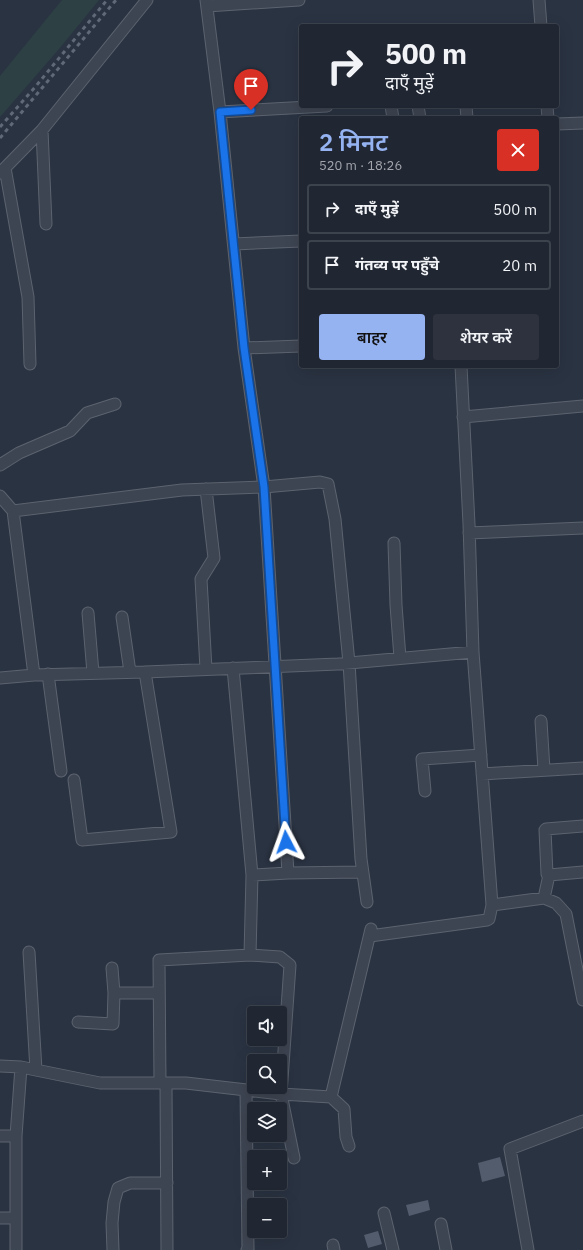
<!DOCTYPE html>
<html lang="hi">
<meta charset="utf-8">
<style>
:root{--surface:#202632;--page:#2d323e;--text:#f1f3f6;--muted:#a2a5ac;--line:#3d434d;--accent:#95b2f1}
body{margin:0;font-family:"IBM Plex Sans","Noto Sans Devanagari",sans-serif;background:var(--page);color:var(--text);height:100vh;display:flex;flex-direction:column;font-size:15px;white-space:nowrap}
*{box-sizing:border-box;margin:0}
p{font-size:13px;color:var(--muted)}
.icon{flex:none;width:22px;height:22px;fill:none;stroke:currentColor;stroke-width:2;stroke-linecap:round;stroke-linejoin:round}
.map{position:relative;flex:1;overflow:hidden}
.details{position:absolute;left:299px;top:116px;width:260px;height:252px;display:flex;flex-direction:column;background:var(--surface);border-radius:4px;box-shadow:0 4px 16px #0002,0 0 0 1px var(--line)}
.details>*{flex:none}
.hud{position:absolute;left:299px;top:24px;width:260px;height:84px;border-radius:4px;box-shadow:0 4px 16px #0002,0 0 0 1px var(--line);background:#202632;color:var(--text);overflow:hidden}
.tools{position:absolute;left:247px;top:1006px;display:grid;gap:8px}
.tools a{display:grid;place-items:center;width:40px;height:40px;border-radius:4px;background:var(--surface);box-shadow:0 4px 16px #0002,0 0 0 1px var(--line);font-size:20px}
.pin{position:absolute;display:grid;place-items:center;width:34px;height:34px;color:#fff;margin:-41px -17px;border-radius:50% 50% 50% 0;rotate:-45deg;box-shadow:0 0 4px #0007}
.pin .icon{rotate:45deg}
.me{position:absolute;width:44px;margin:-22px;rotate:356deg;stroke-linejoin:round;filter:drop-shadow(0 0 3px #0008)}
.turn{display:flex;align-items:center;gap:14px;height:84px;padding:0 20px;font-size:18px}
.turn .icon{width:52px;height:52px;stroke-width:2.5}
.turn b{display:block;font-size:28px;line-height:34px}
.round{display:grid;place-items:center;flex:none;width:42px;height:42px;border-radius:4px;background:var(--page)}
.headline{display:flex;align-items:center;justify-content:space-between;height:68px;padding:0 20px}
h1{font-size:24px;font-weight:600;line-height:30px;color:var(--accent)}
.cta{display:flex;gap:8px;margin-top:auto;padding:8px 20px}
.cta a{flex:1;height:46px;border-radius:4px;background:var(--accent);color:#111;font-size:16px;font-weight:600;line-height:46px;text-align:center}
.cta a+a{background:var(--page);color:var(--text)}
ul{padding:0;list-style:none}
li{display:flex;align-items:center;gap:12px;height:50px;margin:0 8px 6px;padding:0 12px;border:2px solid var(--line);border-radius:4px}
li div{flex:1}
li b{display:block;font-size:15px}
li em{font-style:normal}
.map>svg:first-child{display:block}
</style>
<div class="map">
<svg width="583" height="1250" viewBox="0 0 583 1250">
<rect width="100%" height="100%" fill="#2a3342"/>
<path fill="#2d4144" d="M62,0H99L59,49L0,117V76Z"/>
<path fill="#535c6c" d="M500,1157L505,1176L482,1182L478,1163Z
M428,1200L430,1210L409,1216L406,1205Z
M378,1231L382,1244L368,1248L364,1235Z"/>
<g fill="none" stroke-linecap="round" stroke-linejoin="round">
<g stroke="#5c636f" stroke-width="13">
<path id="minor" d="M206,0L220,112L244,348L301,346
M539,0L541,26
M207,6L299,0
M391,106L393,118
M418,106L420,118
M466,106L467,118
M547,106L548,118
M220,112L327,106
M557,124L583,123
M42,130L46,224
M5,168L28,297L30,364
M0,173L42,130L147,0
M234,244L301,241
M244,348L264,487L288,873L362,872
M461,366L469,524L473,652
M463,417L583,406
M0,465L19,453L70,431L87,413L115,404
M0,496L13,511L34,675
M13,511L182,490L264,487L320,482L328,484L335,519L349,663L361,859L367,902
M469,533L583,528
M394,543L396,605L400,658
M88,613L93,673
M122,617L130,672
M233,668L252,875L288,873
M206,669L201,579L214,558L206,489
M48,674L61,771
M0,678L34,675L145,672L338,664L473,652L492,905L544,898L556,903L566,914L583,1000
M541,721L544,770
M482,774L583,768
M74,780L82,840L171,832L145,672
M425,791L422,759L481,755
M252,875L250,955L280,957L290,965L281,1094L294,1158
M549,875L583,872
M544,898L549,875L547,874L545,830L546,829L583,826
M370,936L487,920L489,919L492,905
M29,952L36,1070
M112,968L114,993
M78,1022L113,1024L114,993H159
M0,1066L21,1067L100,1083H186L281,1094L331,1097L371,929
M160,1083L159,960L250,955
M166,1083L167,1250
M246,1090L248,1249L247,1250
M331,1097L344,1109L346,1137L349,1146
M0,1136H16
M384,1213L393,1250
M0,1218H16
M441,1224L446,1250
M333,1245L334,1250
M16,1250V1136L21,1067
M113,1250L112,1223L114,1202L118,1188L130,1183H167
M528,1250L510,1149L583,1121"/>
</g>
<use href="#minor" stroke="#3e4552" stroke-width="11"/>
<path stroke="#606978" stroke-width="3" stroke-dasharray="4 4" stroke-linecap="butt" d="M0,127L36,86L107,0
M0,138L116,0"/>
</g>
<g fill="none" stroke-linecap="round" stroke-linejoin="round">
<g stroke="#114b97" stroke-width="10">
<path id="route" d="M251,110L220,112L244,348L264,487L286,842"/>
</g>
<use href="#route" stroke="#1a73e8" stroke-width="7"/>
</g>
</svg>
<div class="tools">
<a><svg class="icon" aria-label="sound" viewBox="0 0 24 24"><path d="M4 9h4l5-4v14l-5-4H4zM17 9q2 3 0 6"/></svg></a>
<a><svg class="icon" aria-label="search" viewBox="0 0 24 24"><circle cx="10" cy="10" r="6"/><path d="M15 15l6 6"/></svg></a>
<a><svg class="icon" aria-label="layers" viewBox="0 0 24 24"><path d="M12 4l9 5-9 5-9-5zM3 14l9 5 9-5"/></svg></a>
<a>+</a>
<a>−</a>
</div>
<div class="pin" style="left:251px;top:110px;background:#d93025"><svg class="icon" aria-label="arrive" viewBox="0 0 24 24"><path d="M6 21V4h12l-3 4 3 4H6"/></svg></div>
<svg class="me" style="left:286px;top:842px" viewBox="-20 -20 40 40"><path d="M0-17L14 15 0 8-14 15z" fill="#1a73e8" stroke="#fff" stroke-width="4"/></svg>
<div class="hud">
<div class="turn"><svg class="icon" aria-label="right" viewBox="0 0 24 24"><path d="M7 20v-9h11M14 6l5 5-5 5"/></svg><div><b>500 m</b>दाएँ मुड़ें</div></div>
</div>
<section class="details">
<div class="headline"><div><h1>2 मिनट</h1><p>520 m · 18:26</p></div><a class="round" style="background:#d93025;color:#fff"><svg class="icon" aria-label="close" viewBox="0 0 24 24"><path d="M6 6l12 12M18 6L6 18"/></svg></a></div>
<ul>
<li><svg class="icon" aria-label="right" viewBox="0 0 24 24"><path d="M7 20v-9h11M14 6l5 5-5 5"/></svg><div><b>दाएँ मुड़ें</b></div><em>500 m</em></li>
<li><svg class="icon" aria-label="arrive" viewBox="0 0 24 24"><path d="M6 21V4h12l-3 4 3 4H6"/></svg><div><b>गंतव्य पर पहुँचे</b></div><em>20 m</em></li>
</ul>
<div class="cta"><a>बाहर</a><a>शेयर करें</a></div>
</section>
</div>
